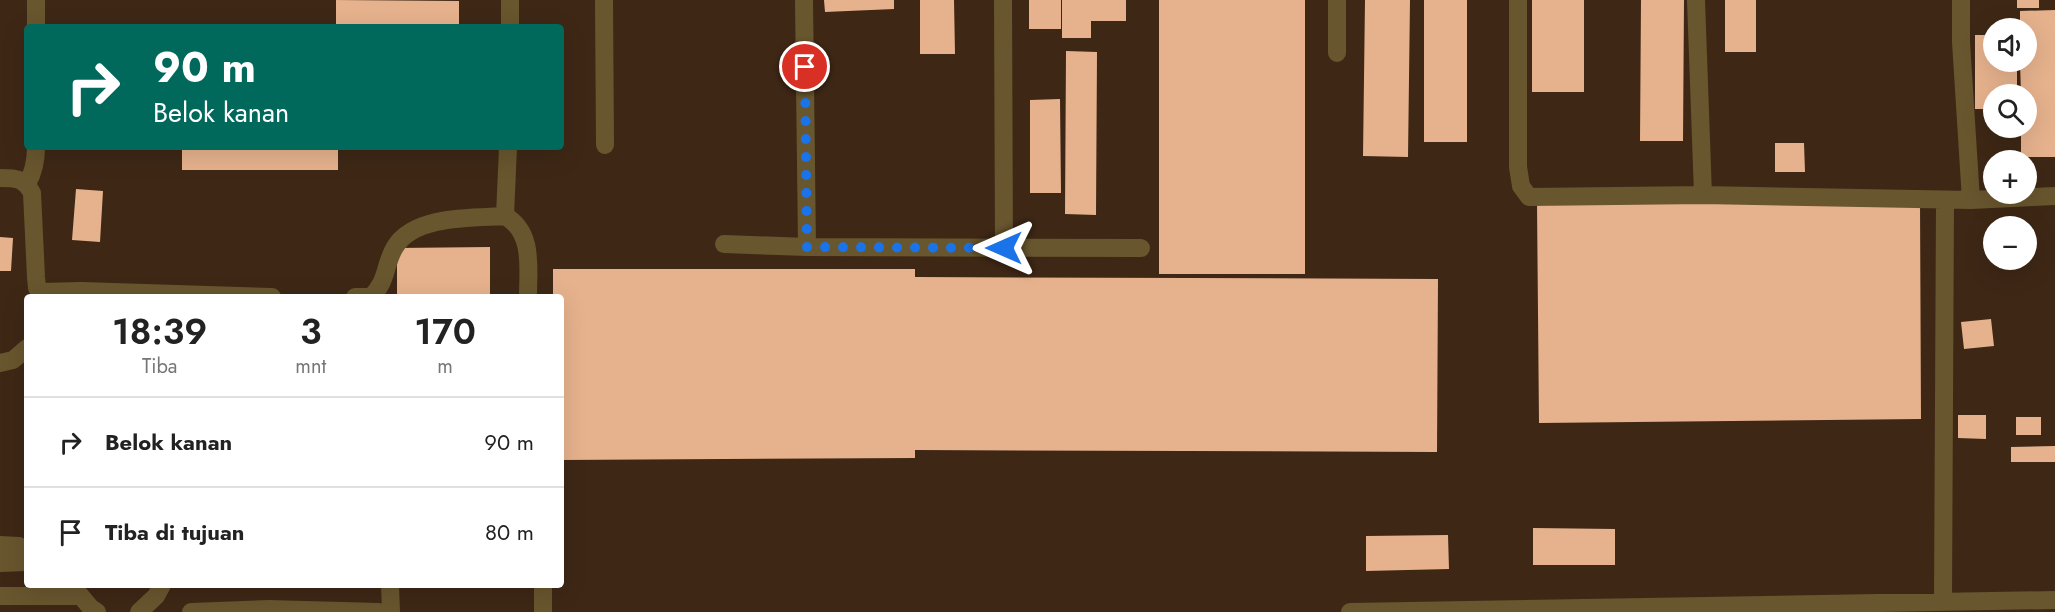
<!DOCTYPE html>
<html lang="id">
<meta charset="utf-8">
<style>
:root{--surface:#fff;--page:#f2f2f2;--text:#222;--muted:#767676;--line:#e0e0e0}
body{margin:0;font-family:Jost,sans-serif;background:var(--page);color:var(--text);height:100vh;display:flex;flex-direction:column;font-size:22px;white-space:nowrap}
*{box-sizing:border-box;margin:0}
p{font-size:20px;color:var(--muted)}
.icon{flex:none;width:33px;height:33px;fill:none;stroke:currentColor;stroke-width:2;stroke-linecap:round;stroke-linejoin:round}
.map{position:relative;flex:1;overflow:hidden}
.details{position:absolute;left:24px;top:294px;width:540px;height:294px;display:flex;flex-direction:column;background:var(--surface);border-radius:6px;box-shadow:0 6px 24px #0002}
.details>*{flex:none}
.top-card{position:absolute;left:24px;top:24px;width:540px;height:126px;border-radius:6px;box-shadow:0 6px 24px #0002;background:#00695c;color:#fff;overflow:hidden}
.fabs{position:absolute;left:1983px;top:18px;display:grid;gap:12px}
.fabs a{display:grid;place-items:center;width:54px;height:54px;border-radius:50%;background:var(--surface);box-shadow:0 6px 24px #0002;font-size:30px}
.pin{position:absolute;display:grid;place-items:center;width:51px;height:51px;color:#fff;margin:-26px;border:3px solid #fff;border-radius:50%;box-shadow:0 2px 6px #0007}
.me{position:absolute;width:66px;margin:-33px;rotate:270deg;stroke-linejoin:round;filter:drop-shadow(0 0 4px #0008)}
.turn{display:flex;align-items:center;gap:21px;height:126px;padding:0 30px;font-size:27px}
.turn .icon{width:78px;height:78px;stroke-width:2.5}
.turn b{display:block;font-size:42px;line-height:51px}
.eta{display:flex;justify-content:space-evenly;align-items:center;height:102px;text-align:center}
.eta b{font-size:36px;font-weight:600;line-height:42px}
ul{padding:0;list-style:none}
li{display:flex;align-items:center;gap:18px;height:90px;padding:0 30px;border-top:2px solid var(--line)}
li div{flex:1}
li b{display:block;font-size:22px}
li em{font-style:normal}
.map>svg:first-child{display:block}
</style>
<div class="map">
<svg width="2055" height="612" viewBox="0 0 2055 612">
<rect width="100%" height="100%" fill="#322013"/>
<path fill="#3e2715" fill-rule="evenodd" d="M0,0H2055V612H0ZM27,27H561V147H27ZM1994,28H2026V62H1994ZM1994,94H2026V128H1994ZM1994,160H2026V194H1994ZM1994,226H2026V260H1994ZM27,297H561V585H27Z"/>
<path fill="#e6b28d" d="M336,0L459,1V27H336Z
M824,0H894V9L825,12Z
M920,0H954L955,54H920Z
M1029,0H1061V29H1029Z
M1062,0H1126V21H1091V38H1062Z
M1159,0H1305V274H1159Z
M1365,0H1410L1408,157L1363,156Z
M1424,0H1467V142H1424Z
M1532,0H1584V92H1532Z
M1641,0H1684L1683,141H1640Z
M1725,0H1756V52H1725Z
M2017,0H2039V8H2017Z
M2055,10V157H2021V128H2026V94H2021L2020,62H2026V28H2020V11Z
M1975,35H1994V62H2017V94H1994V109H1975Z
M1066,51L1097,52L1096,215L1065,214Z
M1060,99L1061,193H1030V100Z
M1775,143H1804L1805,172H1775Z
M182,147H338V170H182Z
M76,189L103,191L100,242L72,240Z
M1920,200L1921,419L1539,423L1537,203Z
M0,237L13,238L11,271H0Z
M490,247V297H397V248Z
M553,269H915V277L1438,279L1437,452L915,450V458L561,460V297H553Z
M1991,319L1994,346L1964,349L1961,322Z
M1958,415H1986V439L1958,438Z
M2016,417H2041V435H2016Z
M2055,446V462H2011V447Z
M1533,528L1615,529V565H1533Z
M1448,535L1449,569L1366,571V536Z"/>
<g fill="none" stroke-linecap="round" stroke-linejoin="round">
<path stroke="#68562e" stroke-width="18" d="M36,0V27
M604,0L605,145
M804,0L807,247
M1003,0L1004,248
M1337,0V53
M1518,0V167L1521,186L1529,197L1703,195L1971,200L2055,196
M1696,0L1703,195
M1961,0V42L1971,200
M510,27V0
M0,178C16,178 24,178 32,193L36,277L37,288L41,292L81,291L272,297
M27,184C34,172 36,161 36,147
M505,216C534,232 528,268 528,297
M724,244L807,247L1141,248
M355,297H371C388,281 384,265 395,247C414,215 473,218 505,216L508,147
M0,363L13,360L27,348
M0,545L19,546L27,550
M0,563L27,562
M390,585L391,612
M543,585V612
M74,588L91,608L97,612
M0,596H81
M1943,601L1945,200
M139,612L156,596L162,585
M191,612L269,609L379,612
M1350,612L2055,600"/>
</g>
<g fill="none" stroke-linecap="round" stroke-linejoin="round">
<path stroke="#1a73e8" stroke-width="10" stroke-dasharray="0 18" d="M805,67L807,247L1004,248"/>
</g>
</svg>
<div class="fabs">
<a><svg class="icon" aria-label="sound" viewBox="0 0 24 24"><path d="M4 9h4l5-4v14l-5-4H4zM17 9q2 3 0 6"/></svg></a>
<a><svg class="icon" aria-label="search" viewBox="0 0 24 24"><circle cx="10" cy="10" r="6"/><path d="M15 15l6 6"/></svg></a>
<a>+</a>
<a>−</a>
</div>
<div class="pin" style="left:805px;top:67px;background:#d93025"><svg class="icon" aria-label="arrive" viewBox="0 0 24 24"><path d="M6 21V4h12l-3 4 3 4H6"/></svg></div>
<svg class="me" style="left:1004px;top:248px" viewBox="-20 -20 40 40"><path d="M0-17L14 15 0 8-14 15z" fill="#1a73e8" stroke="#fff" stroke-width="4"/></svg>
<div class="top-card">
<div class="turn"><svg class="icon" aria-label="right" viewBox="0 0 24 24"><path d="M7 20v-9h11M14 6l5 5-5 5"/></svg><div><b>90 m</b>Belok kanan</div></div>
</div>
<section class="details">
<div class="eta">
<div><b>18:39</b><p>Tiba</p></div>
<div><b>3</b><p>mnt</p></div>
<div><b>170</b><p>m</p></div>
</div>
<ul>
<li><svg class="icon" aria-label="right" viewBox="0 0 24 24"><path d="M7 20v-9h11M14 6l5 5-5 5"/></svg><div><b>Belok kanan</b></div><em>90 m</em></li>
<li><svg class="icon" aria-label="arrive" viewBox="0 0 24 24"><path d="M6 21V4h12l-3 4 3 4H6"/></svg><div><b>Tiba di tujuan</b></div><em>80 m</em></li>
</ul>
</section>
</div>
